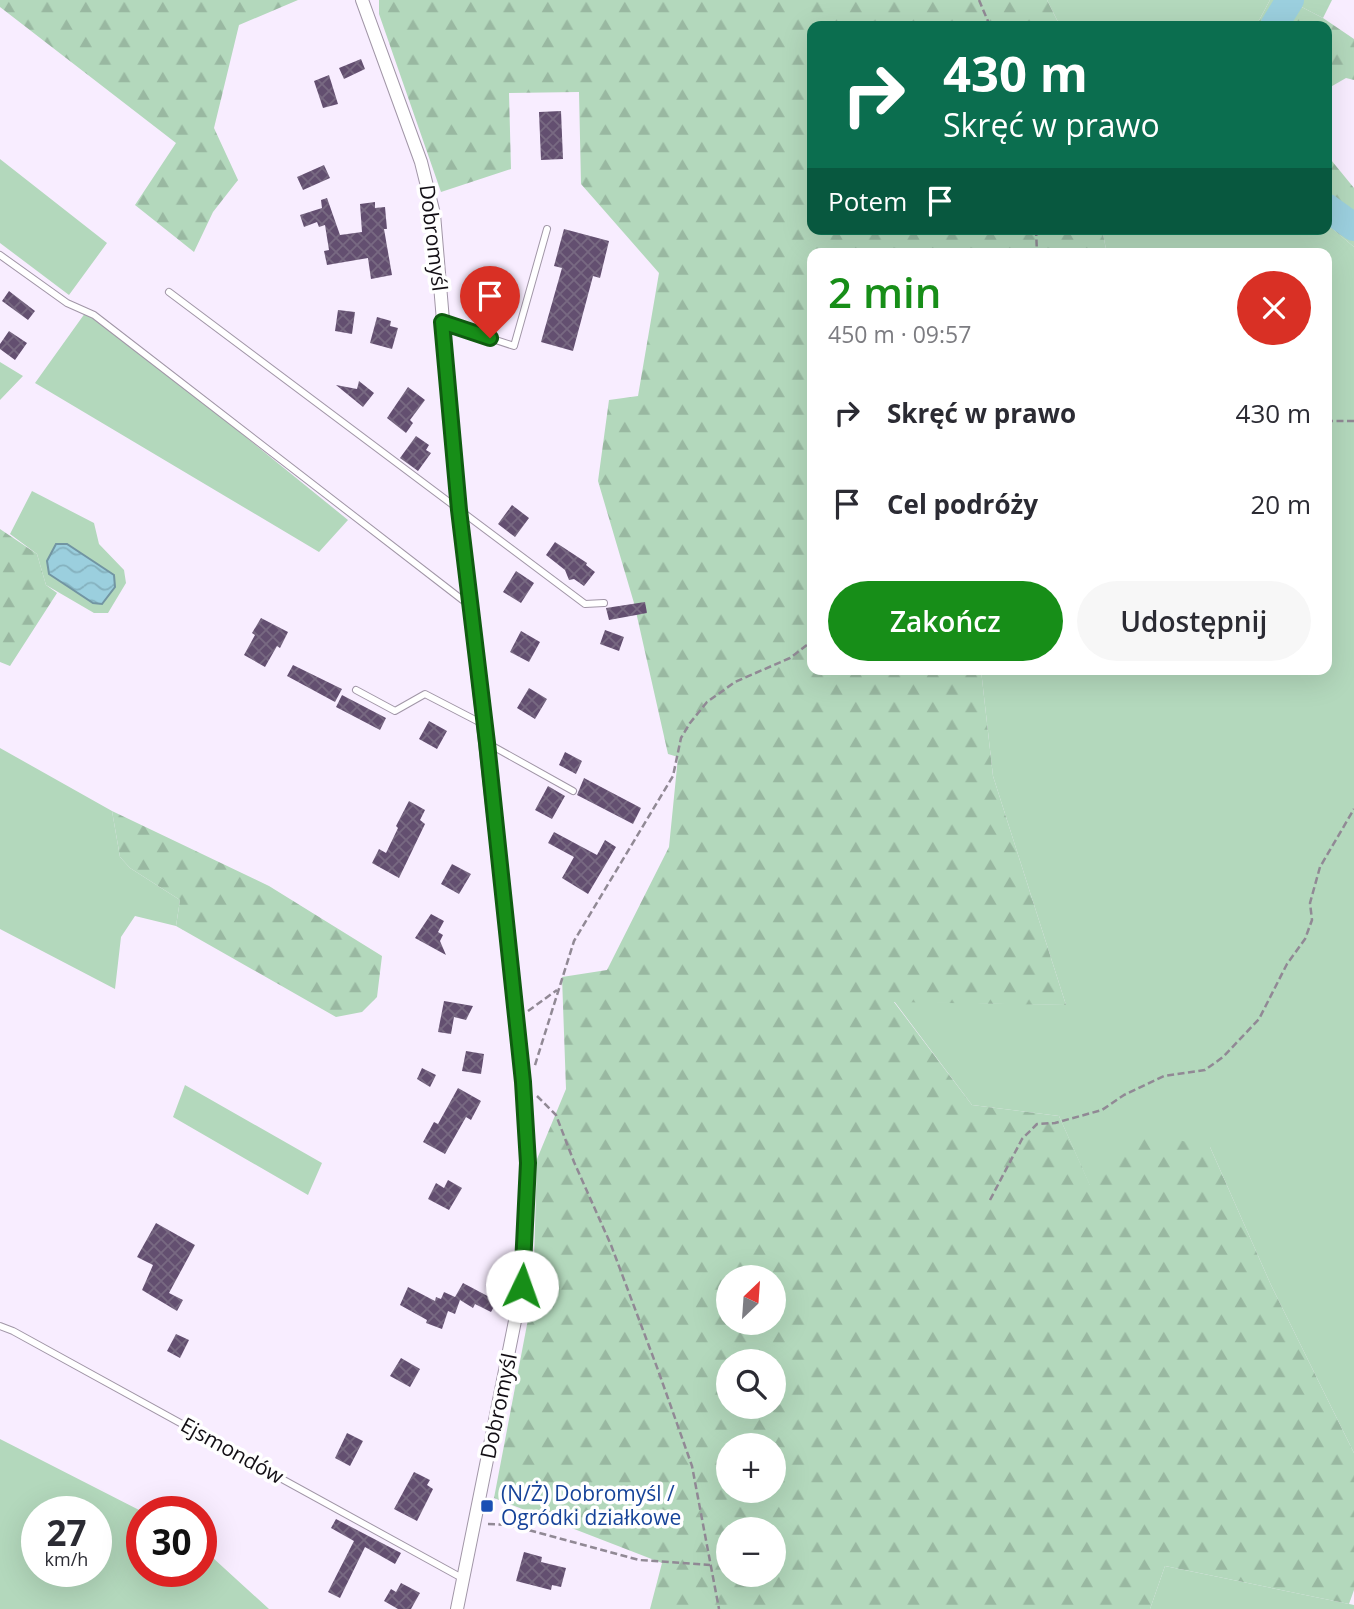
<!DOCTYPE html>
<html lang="pl">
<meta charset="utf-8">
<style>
:root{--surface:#fff;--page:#f7f7f7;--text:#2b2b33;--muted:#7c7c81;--accent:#178e18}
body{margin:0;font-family:"Open Sans",sans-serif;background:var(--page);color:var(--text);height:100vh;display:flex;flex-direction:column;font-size:26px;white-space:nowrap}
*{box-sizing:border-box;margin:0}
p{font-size:23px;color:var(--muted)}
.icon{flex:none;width:38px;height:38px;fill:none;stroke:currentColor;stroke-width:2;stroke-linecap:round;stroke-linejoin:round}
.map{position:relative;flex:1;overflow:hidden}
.sheet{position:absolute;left:807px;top:248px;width:525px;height:427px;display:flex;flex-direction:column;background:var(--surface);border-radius:14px;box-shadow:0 7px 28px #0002}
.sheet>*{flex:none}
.guide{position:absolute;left:807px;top:21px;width:525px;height:214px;border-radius:14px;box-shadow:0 7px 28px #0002;background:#0b6e4f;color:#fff;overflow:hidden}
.needle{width:46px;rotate:25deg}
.buttons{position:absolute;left:716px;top:1265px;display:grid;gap:14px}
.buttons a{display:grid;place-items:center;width:70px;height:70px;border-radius:50%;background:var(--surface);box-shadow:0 7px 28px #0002;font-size:35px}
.speed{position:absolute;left:21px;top:1496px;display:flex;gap:14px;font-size:35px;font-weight:700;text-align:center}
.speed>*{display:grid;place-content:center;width:91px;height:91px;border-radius:50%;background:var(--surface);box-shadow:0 7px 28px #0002;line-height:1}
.speed small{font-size:18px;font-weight:400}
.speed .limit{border:10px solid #d22;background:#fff;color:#111}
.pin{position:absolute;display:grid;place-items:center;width:60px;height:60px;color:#fff;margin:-72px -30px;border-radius:50% 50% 50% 0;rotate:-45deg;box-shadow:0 0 7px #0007}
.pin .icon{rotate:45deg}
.me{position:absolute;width:77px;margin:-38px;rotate:3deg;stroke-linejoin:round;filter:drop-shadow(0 0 5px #0008)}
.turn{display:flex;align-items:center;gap:24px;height:147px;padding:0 21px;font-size:32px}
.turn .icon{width:91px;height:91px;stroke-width:2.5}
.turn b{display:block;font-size:49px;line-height:60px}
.then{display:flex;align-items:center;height:66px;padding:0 21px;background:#0003;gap:14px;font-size:26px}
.round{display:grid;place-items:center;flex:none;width:74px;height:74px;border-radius:37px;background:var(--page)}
.headline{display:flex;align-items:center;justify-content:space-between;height:119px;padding:0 21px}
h1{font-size:42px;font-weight:600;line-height:52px;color:var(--accent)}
.cta{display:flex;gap:14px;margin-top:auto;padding:14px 21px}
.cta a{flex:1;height:80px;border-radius:42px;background:var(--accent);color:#fff;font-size:28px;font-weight:600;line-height:80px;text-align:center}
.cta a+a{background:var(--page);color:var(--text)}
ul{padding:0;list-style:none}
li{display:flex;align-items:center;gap:21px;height:91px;padding:0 21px}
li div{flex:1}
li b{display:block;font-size:26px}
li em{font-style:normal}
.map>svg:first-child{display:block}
</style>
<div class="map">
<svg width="1354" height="1609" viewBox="0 0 1354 1609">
<defs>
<pattern id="forest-firs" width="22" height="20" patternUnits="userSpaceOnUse" patternTransform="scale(1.75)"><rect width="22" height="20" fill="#b3d8bc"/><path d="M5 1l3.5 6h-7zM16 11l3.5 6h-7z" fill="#99b8a1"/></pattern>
<pattern id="water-waves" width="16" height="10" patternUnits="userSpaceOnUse" patternTransform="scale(1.75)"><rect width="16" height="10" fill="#9bcfde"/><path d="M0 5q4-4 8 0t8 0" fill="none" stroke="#85b1be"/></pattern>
<pattern id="building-cross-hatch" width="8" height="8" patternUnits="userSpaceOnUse" patternTransform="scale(1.75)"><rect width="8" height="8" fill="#634f70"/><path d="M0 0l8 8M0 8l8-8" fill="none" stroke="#786982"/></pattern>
</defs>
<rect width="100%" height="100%" fill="#f8edff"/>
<path fill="#b3d8bc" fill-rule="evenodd" d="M1047,0H1270L1256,26H1060Z
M1288,0H1332L1323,18Z
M0,159L107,243L69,295L0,243Z
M1327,224L1354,247V1453L1271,1285L1210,1147L1090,1186L1059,1116L972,1105L894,1001L1066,1005L993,776L981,670H1326V254H1107L1102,229H1326Z
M88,309L348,520L319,552L35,383Z
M0,362L23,376L0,400Z
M32,491L94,523L99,544L124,570L126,583L108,613H94L46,585L37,554L10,534Z
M0,748L112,811L120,857L130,868L180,900L176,926L135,916L121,937L115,989L0,929Z
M185,1085L322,1163L308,1195L173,1117Z
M0,1439L143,1512L142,1572H201V1547L269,1609H0ZM37,1512H96V1572H37Z
M1165,1566L1354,1605V1609H1150Z"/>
<path fill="url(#forest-firs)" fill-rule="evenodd" d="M0,0H298L239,25L214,128L238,180L213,212L194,252L135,205L176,143L0,7Z
M379,0H1047L1060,26H812V229H1102L1107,254H812V670H981L993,776L1066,1005L894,1002L972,1105L1059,1116L1090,1185L1137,1131L1210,1147L1271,1285L1354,1453V1590L1349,1604L1165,1566L1150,1609H650L662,1563L494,1498L533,1293L537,1159L566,1089L562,977L607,970L669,847L678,757L668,754L634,603L598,481L609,400L638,396L659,273L581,184L579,92L509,93L511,169L441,192L379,14ZM728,1278H774V1323H728ZM728,1362H774V1407H728ZM728,1446H774V1491H728ZM728,1530H774V1575H728Z
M1270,0H1288L1323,18L1354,39V80L1346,78L1327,89L1326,26H1256Z
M1327,155L1354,188V247L1327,224Z
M0,529L37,554L46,585L57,593L10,666L0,662Z
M112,811L269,886L382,956L377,997L362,1012L336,1017L176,926L180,900L130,868L120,857Z"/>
<path fill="url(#water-waves)" stroke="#7295a2" stroke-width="2" d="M56,544H67L114,575L115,587L102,604L93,603L49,574L47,561Z"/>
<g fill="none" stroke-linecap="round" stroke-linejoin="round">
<path stroke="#9bcfde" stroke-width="28" d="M1274,26L1290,0
M1326,207L1354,227"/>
</g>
<path fill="url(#building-cross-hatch)" d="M361,59L365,69L344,79L339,68Z
M329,75L338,104L323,108L314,81Z
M561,111L563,159L541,160L539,112Z
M324,165L330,178L303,190L297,177Z
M327,198L340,235L362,232L360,204L375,202V208L385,207L387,229H384L392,275L371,279L368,258L327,265L324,251L329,250L325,225L319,227L317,222L304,227L300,215L322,208L321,200Z
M564,229L609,241L600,278L593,276L573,351L541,342L562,268L554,266Z
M9,291L35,311L28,320L2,301Z
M338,310L355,312L352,334L335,331Z
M377,317L391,321L390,326L398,328L392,349L370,343Z
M9,331L27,343L15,360L0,349V344Z
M359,381L374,393L363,407L336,385L357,389Z
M408,387L425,400L410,420L413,423L406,433L387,418Z
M416,436L429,445L426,450L431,453L418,471L400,458Z
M512,505L529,518L515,537L498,524Z
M555,542L587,563L586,565L595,572L584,586L574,579L569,580L565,570L546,555Z
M516,571L534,583L521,603L503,592Z
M645,602L647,613L609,620L606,608Z
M261,618L288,632L280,648L277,646L265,667L244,655L255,635L252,633Z
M605,630L624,637L619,651L600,644Z
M521,631L540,642L529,662L510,652Z
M293,665L342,689L335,702L287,676Z
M529,688L547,699L535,719L517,708Z
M342,695L386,718L380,730L336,707Z
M429,721L447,731L437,749L419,739Z
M565,752L582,761L576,774L559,765Z
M584,778L641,808L633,824L577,795Z
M548,786L565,796L552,819L535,810Z
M409,801L425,810L420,820L425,824L399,878L372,863L379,849L386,853L398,828L396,826Z
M554,832L597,855L605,840L616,847L588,894L562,878L574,857L548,843Z
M452,864L471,874L459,894L441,884Z
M431,914L444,921L438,932L443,935L440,941L446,955L415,938Z
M444,1001L473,1006L466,1020L454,1017L451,1034L438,1032Z
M466,1051L484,1054L481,1074L462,1071Z
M422,1068L436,1075L430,1087L417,1079Z
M458,1088L481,1101L471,1120L466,1117L445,1154L423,1142L434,1122L438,1124Z
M448,1180L462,1188L449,1210L428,1199L436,1183L444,1188Z
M156,1223L195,1245L169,1293L183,1300L177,1311L142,1290L153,1265L137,1257Z
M463,1283L497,1301L491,1312L475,1304L473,1308L460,1300L455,1314L448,1311L442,1329L426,1323L427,1320L400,1305L408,1287L435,1301L436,1297L441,1299L444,1292L455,1297Z
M176,1334L189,1340L180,1358L167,1351Z
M401,1358L420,1369L410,1387L390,1376Z
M347,1433L363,1441L350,1466L335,1458Z
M414,1472L430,1480L427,1485L433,1489L417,1521L394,1509Z
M336,1519L401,1553L395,1564L365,1547L340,1598L328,1592L354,1541L331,1528Z
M524,1552L542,1557L541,1562L566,1568L561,1587L552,1585L551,1590L516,1581Z
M401,1583L420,1593L411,1609H398L384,1601L391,1589L396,1592Z"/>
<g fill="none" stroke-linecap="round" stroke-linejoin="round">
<g stroke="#a196a7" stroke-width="8">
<path id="lane" d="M0,255L67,303L94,315L469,605
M169,292L585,604L604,603
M444,323L514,346L547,229
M356,690L395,711L425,694L483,724
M487,743L573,791
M0,1326L13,1331L462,1578"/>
</g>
<g stroke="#a196a7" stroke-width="14">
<path id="street" d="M362,0L421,162L434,214L459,510L523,1082L528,1163L522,1286L457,1609"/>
</g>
<path stroke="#918995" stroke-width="2.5" stroke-dasharray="7 3.5" stroke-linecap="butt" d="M979,0L990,26
M1036,229L1037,254
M1326,421H1354
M528,1011L557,990
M535,1065L574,941L673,776L681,738L690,723L707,702L735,682L790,658L812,641
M537,1096L556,1115L574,1162L611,1245L658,1370L692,1466L719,1609
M990,1200L1022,1139L1037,1124L1055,1123L1102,1110L1124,1095L1164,1076L1205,1070L1223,1057L1259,1019L1287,964L1305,939L1312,920L1310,903L1320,867L1354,809
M488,1524L510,1525L639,1560L710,1565"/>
<use href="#lane" stroke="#fff" stroke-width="6"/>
<use href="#street" stroke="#fff" stroke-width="12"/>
</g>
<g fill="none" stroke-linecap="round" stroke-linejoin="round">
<g stroke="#0f5c10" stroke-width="18">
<path id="route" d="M490,338L442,322L459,510L487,743L523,1082L528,1163L522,1286"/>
</g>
<use href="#route" stroke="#178e18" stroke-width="12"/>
</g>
<rect fill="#1a4fb4" stroke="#fff" stroke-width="2.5" x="480" y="1499" width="14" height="14" rx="3.5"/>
<g text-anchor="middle" stroke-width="7" stroke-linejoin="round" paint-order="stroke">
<g font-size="21" fill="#130f15" stroke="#fff">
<text transform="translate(433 238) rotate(83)" y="7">Dobromyśl</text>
<text transform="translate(499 1406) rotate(-78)" y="7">Dobromyśl</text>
<text transform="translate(232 1451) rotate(29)" y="7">Ejsmondów</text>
</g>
<g font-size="21" fill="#164399" stroke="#fff" text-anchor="start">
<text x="501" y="1501">(N/Ż) Dobromyśl /<tspan x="501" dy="24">Ogródki działkowe</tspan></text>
</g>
</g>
</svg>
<div class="buttons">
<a><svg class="needle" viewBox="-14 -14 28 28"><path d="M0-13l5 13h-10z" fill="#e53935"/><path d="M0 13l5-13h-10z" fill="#7c7c81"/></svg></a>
<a><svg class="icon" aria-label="search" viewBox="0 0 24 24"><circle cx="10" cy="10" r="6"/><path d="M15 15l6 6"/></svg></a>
<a>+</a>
<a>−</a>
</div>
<div class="speed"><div>27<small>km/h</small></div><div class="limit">30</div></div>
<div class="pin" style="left:490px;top:338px;background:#d93025"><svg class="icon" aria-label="arrive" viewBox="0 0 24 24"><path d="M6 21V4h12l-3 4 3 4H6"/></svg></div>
<svg class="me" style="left:522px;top:1286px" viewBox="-20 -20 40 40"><circle r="19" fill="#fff"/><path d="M0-13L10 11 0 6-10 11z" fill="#178e18"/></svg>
<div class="guide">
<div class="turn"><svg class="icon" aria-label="right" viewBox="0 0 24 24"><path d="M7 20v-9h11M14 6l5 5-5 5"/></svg><div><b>430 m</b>Skręć w prawo</div></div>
<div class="then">Potem<svg class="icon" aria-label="arrive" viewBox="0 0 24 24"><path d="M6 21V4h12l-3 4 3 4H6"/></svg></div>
</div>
<section class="sheet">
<div class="headline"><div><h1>2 min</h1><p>450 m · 09:57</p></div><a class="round" style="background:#d93025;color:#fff"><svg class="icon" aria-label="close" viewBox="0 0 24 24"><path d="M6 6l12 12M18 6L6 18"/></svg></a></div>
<ul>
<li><svg class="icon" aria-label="right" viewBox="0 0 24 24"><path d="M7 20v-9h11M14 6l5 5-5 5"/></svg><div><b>Skręć w prawo</b></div><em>430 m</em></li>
<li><svg class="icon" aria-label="arrive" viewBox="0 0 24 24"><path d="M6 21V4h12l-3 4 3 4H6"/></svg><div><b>Cel podróży</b></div><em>20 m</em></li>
</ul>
<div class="cta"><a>Zakończ</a><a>Udostępnij</a></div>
</section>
</div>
